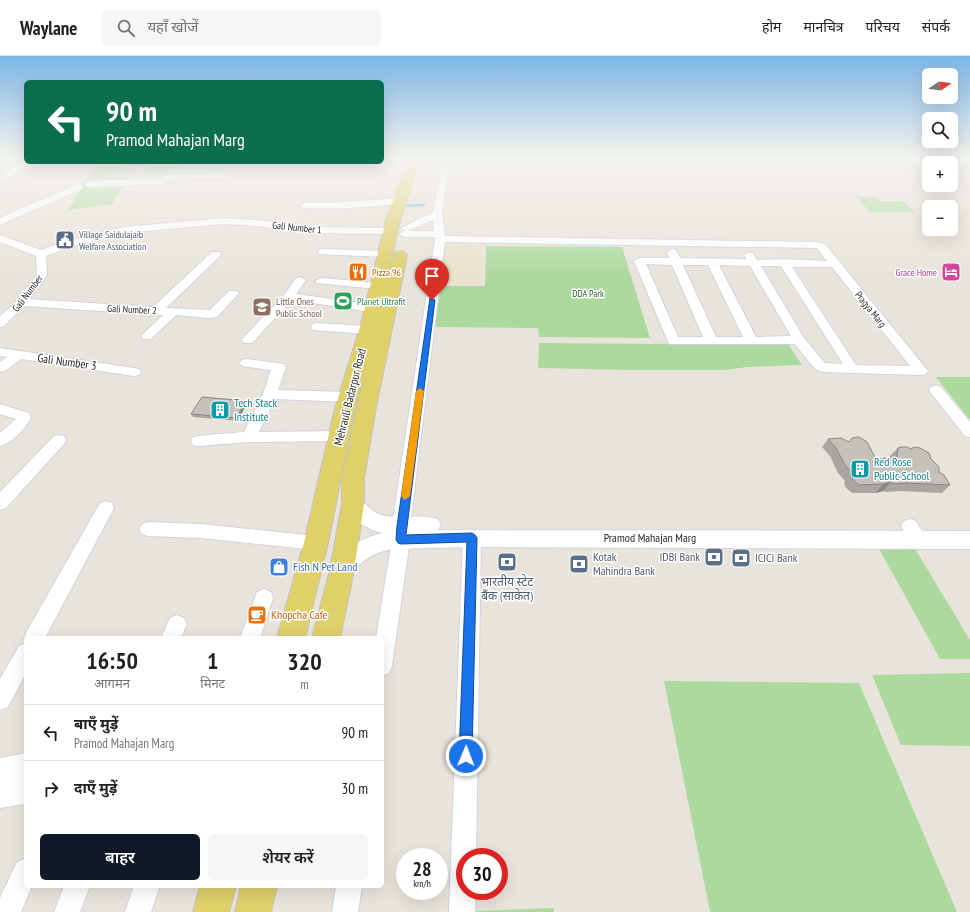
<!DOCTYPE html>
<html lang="hi">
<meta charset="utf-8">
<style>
:root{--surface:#fff;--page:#f6f6f6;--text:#202124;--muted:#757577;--line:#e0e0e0;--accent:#111827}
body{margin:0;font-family:"PT Sans Narrow","Noto Sans Devanagari",sans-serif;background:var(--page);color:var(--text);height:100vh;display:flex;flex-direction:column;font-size:15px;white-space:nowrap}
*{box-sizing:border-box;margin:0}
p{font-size:13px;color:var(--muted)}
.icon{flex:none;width:22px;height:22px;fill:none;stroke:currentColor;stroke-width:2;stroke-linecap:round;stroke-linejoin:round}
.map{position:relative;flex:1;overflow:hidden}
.panel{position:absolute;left:24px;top:580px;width:360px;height:252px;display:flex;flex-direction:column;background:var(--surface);border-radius:6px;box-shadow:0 4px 16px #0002}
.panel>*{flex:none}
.top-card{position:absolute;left:24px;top:24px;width:360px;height:84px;border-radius:6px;box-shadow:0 4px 16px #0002;background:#0b6e4f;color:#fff;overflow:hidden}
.needle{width:26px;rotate:77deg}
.controls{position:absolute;left:922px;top:12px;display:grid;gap:8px}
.controls a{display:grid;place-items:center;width:36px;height:36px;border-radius:6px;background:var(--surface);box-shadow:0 4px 16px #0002;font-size:20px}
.speed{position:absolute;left:396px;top:792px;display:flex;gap:8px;font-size:20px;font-weight:700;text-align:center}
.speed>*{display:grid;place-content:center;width:52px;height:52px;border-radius:50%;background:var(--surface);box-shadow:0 4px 16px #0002;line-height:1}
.speed small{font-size:10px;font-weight:400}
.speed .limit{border:6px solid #d22;background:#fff;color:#111}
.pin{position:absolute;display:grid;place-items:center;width:34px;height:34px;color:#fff;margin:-41px -17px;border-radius:50% 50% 50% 0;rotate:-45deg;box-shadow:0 0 4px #0007}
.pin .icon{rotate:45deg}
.me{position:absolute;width:44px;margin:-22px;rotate:1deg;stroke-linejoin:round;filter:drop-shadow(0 0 3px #0008)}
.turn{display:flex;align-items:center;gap:14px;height:84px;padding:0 16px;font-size:18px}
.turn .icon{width:52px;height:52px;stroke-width:2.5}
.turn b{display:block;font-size:28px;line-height:34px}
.eta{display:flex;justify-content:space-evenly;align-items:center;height:68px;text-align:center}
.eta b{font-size:24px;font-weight:600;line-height:28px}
.button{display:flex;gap:8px;margin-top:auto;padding:8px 16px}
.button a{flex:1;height:46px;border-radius:6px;background:var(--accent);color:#fff;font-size:16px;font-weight:600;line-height:46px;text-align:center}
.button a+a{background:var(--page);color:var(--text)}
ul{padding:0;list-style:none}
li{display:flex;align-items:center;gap:12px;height:56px;padding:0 16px;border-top:1px solid var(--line)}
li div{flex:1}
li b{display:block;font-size:15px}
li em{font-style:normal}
header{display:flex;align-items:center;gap:24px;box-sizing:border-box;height:56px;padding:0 20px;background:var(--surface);border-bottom:1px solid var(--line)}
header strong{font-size:19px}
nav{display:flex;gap:22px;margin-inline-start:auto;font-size:14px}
.search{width:280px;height:36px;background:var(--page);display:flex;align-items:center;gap:10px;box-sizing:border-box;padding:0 14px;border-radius:6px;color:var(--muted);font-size:15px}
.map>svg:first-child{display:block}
</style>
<header>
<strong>Waylane</strong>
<div class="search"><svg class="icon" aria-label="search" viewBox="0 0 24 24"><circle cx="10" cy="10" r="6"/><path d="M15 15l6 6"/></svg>यहाँ खोजें</div>
<nav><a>होम</a><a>मानचित्र</a><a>परिचय</a><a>संपर्क</a></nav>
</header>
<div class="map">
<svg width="970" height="856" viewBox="0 0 970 856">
<rect width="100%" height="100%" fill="#e9e4db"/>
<path fill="#e9e2cc" d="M444,189L483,190L481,229H439Z"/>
<path fill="#acd99e" d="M440,101H669L517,109L452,110Z
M108,106H188L181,112L148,114L150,110H131L110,117L109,122L130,119L112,148L69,154L81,130L98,107Z
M855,140L876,141L880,145H903L915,156H870Z
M486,190L622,191L650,282L539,281L538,272L434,271L439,230H485Z
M730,286L788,288L802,309L747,311L725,314H630L538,312L539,287L652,288Z
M936,321H970V364Z
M878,491H914L970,584V603H940Z
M970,617V690L901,689L872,619Z
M664,625L859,627L957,856H710Z
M554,852V856H476V855Z"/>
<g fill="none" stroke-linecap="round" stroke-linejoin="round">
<path stroke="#7abae0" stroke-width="2.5" d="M403,150L424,149"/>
<g stroke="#d1d2df" stroke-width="2">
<path id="pedestrian" d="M18,101H25L20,104L18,103Z"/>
</g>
<g stroke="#d1d2df" stroke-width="2">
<path id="minor" d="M425,101C437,101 443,104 449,114L442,157L445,180L817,186L825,188L928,315L926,318L921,319L823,316L815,313L795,288H669L634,205L639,202H670L667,196L672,193L676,194L680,202L746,203L744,199L749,196L753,197L757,204L784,203L827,205L817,192L445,186L410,470V484L392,610L389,617L382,620V582H376L392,484V470L435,183V181H404L399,178L404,175H434L433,164L409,174L406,175L401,172L433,156L441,114L438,110ZM646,208L672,209L703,281H678ZM683,209H708L743,281H716ZM719,209L750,210L791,280L756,281ZM761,210H781L843,308L825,307L804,282ZM792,211H832L910,310L856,309Z
M23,104H26V106H30L6,125H0V121Z
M224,117L228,120L227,122L166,124L161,128L89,131L85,128L89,125L159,123L164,119Z
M79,128L83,131L82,133L0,169V162L10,157Z
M399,142L402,143L404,145L402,147C390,150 306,156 300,150L305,147H329Z
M224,162L258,164L311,171L390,172L395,175L390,178L311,177L258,170L224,168L124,177L69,191L46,200L47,219L29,243L153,251L212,196H220L221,198L220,200L166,252L210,254L229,235H237L239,237L217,261L209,262L176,259L151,283H143L141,280L163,259L24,250L4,270L0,271V260L15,247L37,219L36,200L0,186V179L41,194L61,187L124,171Z
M323,193L385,195L390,198L385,201L319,198L318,196L319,194Z
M300,221L306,224L296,238L385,250L389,252L391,254L389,256L385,258L292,244L252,287H244L242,284L244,281L285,238L296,222Z
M321,222L378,227L384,230L378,233L317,227L315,225Z
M317,267L367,270L371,271L373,274L371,277L367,278L313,274L311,271L313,268Z
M0,292L134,312L139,313L141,316L139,319L134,320L21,303L5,315L0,316V306L7,301L0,300Z
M247,303L284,308L286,311L278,334L348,336L353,338L355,341L353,344L348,346L275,343L259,376L339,375L344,376L346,380L344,384L339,385L249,386L198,390L193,389L191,385L193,381L198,380L244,376L263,338L271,314L242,310L240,307L242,304Z
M936,329L941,331L970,366V381L965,380L931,337L929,334L931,331Z
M0,348L29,357L31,361C27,372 12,387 0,390V377L16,363L0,358Z
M59,379L64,380L66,384L64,388L6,452L0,454V436L54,380Z
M106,445L112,447L114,452L45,582H26V586L24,582L27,575L100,447Z
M910,463L916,465L927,484L924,489L918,491L912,489L901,470L904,465Z
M148,466L201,468L316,480L322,482L325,487L322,492L316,494L201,482L148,480L142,478L139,473L142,468Z
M472,475L478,477L481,482L476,801H465V835H476L475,856H449L463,482L466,477Z
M264,533L271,536L273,542L260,582H240L257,536Z
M177,559L184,562L187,568L181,582H161L170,562Z
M26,587V617L8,651L0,654V623L19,590Z
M26,802V830H32L21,856H0V842L17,806Z
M64,830H90L80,856H54Z
M134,830H160L151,856H125Z
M336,830H362L358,856H332Z"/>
</g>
<g stroke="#d1d2df" stroke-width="2">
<path id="tertiary" d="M353,440C364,443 369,455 381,459C400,464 420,457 438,463L441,469L438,474L970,475V493L472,491L391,493C379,496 368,500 359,509C353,516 351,521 342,524L334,521L331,514C341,493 360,483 382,477C365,472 351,464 343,448L346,442Z
M26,697V748L0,752V702Z"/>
</g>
<g stroke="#c3c3c3" stroke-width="2">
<path id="primary" d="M407,101H419L417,113L400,164L386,228L395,196L400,195L405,196L407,199L376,351L364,422V448L354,514L340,582H312L330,514L342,448V422L367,305L355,352L328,487L305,582H277L304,487L335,352L361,268L386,164L405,113Z
M200,830H236L229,856H193Z
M241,830H277L271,856H235Z"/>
</g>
<use href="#pedestrian" fill="#fff" fill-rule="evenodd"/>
<use href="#minor" fill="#fff" fill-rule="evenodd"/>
<use href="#tertiary" fill="#fff" fill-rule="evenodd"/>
<use href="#primary" fill="#dfd06a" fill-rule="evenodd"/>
</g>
<path fill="#a9a6a1" d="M247,348L237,365L193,361L191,358Z
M828,383L876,403L890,402V400L898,392L931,403L939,416L950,429L942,437L899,435L887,436L883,435L876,437H852L846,432L844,428L845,425L838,417L830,400L822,391Z"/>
<path fill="#898783" d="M246,345L247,348L237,365L236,362Z
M891,426L883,435L876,437L883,428Z"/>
<path fill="#c4c1bb" stroke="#898783" d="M202,341L246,345L236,362L191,358Z
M859,381L867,386L876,403L897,401L898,392L901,391H907L911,393L914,391L920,392L929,397L931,403L939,411V416L944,419L950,429L907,427L895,428L891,426L883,428L859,429L853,424L851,419L852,417L845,409L836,392L828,383L841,382L849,386L852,382Z"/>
<linearGradient id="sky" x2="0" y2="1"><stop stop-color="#7cb6e5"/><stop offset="0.46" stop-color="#f5f3ef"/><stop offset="1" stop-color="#f5f3ef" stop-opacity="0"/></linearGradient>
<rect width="970" height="221" fill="url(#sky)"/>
<path fill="#1a73e8" stroke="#114b97" d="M430,242L435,244L406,479L472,477L475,479L477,482L472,700L470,705L466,706L461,705L459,700L467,486L401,488L398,487L396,484L397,470Z"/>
<path fill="#f59e0b" d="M420,332L424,335L410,440L405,444L401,440L416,335Z"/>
<defs>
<g id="civic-square" transform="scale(1)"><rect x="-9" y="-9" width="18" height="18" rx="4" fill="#5c6f8a" stroke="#fff"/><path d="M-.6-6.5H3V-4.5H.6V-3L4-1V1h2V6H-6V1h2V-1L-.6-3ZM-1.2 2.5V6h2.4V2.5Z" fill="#fff"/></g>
<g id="restaurant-square" transform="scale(1)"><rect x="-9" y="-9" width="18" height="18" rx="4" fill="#e8710a" stroke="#fff"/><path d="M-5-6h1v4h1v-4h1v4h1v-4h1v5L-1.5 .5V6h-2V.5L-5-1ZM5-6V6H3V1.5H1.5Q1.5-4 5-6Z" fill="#fff"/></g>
<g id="hotel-square" transform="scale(1)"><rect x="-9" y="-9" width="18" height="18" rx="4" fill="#d1479c" stroke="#fff"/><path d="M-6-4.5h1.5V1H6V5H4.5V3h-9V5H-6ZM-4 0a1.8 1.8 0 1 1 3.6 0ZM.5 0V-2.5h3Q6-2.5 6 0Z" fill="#fff"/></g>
<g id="stadium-square" transform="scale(1)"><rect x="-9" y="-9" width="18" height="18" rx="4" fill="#2e9e5b" stroke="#fff"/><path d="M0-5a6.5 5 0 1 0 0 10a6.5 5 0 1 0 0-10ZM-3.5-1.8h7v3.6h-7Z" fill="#fff"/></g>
<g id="school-square" transform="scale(1)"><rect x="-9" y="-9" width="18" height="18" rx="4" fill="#8d6e63" stroke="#fff"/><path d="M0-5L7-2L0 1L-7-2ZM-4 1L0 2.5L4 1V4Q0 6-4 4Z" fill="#fff"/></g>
<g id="building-square" transform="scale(1)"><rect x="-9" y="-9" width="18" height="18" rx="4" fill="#0f9aa8" stroke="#fff"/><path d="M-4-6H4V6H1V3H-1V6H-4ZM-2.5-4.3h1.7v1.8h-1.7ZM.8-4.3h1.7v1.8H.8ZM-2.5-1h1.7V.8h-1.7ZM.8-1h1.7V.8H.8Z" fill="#fff"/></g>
<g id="bank-square" transform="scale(1)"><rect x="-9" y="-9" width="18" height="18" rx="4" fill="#5c6f8a" stroke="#fff"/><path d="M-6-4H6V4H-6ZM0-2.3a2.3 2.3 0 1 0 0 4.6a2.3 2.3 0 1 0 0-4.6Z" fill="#fff"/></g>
<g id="shop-square" transform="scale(1)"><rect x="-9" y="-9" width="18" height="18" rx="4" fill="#3f7fe0" stroke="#fff"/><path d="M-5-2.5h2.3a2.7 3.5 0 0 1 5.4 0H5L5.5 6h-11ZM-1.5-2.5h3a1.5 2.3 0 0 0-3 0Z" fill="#fff"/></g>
<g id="cafe-square" transform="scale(1)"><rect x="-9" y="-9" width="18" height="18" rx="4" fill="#e8710a" stroke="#fff"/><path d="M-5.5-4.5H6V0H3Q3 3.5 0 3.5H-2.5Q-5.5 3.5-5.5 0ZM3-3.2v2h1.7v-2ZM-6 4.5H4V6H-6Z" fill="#fff"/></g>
</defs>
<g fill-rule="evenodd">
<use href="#civic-square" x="65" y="184"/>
<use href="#restaurant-square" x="358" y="216"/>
<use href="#hotel-square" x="951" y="216"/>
<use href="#stadium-square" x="343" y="245"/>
<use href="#school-square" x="262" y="251"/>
<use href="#building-square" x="220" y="354"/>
<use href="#building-square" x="860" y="413"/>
<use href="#bank-square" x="714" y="501"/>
<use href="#bank-square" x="741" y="502"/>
<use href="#bank-square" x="507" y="506"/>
<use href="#bank-square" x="579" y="508"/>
<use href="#shop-square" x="279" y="511"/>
<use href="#cafe-square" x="257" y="559"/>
</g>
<g text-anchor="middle" stroke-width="3" stroke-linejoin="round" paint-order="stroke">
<g font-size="10" fill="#282828" stroke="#fff">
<text transform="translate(297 171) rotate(6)" y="4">Gali Number 1</text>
<text transform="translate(27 237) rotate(-53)" y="4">Gali Number</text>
<text transform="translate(132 253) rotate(3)" y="4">Gali Number 2</text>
<text transform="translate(871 253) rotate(51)" y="4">Pragya Marg</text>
</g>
<g font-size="10" fill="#4e5e75" stroke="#fff" text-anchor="start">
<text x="79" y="182">Village Saidulajaib<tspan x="79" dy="12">Welfare Association</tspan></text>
</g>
<g font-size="10" fill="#c56008" stroke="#fff" text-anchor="start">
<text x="372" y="220">Pizza 96</text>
</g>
<g font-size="10" fill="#b23c85" stroke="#fff" text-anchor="end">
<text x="937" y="220">Grace Home</text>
</g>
<g font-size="10" fill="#285c21" stroke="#fff">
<text x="588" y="241">DDA Park</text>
</g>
<g font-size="10" fill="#785e54" stroke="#fff" text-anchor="start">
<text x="276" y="249">Little Ones<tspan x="276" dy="12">Public School</tspan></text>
</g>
<g font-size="10" fill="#27864d" stroke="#fff" text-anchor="start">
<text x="357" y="249">Planet Ultrafit</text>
</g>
<g font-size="12" fill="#282828" stroke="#fff">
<text transform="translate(67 306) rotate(8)" y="4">Gali Number 3</text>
<text transform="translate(350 341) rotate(-76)" y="4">Mehrauli Badarpur Road</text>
<text x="650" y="486">Pramod Mahajan Marg</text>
</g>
<g font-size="12" fill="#0d838f" stroke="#fff" text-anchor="start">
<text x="234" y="351">Tech Stack<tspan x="234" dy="14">Institute</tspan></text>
<text x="874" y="410">Red Rose<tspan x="874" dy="14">Public School</tspan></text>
</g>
<g font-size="12" fill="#4e5e75" stroke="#fff" text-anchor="start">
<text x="593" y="505">Kotak<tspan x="593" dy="14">Mahindra Bank</tspan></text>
<text x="700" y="505" text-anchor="end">IDBI Bank</text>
<text x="755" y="506">ICICI Bank</text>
<text x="507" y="530" text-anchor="middle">भारतीय स्टेट<tspan x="507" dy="14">बैंक (साकेत)</tspan></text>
</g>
<g font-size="12" fill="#366cbe" stroke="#fff" text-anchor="start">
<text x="293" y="515">Fish N Pet Land</text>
</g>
<g font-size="12" fill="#c56008" stroke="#fff" text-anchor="start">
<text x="271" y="563">Khopcha Cafe</text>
</g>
</g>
</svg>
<div class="controls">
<a><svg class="needle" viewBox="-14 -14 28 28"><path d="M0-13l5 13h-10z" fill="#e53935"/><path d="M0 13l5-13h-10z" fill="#757577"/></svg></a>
<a><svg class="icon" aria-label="search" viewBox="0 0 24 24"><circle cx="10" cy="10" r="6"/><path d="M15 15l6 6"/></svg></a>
<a>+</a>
<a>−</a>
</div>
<div class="speed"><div>28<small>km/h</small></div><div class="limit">30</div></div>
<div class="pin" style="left:432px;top:244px;background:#d93025"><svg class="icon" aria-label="arrive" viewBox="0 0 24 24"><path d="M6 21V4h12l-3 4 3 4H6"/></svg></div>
<svg class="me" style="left:466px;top:700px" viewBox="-20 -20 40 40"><circle r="17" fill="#1a73e8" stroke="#fff" stroke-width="3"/><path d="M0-11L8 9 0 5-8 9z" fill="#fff"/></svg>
<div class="top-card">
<div class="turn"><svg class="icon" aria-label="left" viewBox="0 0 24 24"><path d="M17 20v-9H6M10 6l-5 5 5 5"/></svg><div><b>90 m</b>Pramod Mahajan Marg</div></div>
</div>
<section class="panel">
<div class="eta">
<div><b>16:50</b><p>आगमन</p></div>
<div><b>1</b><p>मिनट</p></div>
<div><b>320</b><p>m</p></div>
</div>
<ul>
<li><svg class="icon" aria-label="left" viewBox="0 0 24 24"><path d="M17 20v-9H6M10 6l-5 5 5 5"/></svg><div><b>बाएँ मुड़ें</b><p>Pramod Mahajan Marg</p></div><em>90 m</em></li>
<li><svg class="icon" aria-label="right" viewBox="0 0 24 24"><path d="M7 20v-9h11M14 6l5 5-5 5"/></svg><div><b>दाएँ मुड़ें</b></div><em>30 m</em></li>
</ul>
<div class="button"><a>बाहर</a><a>शेयर करें</a></div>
</section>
</div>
